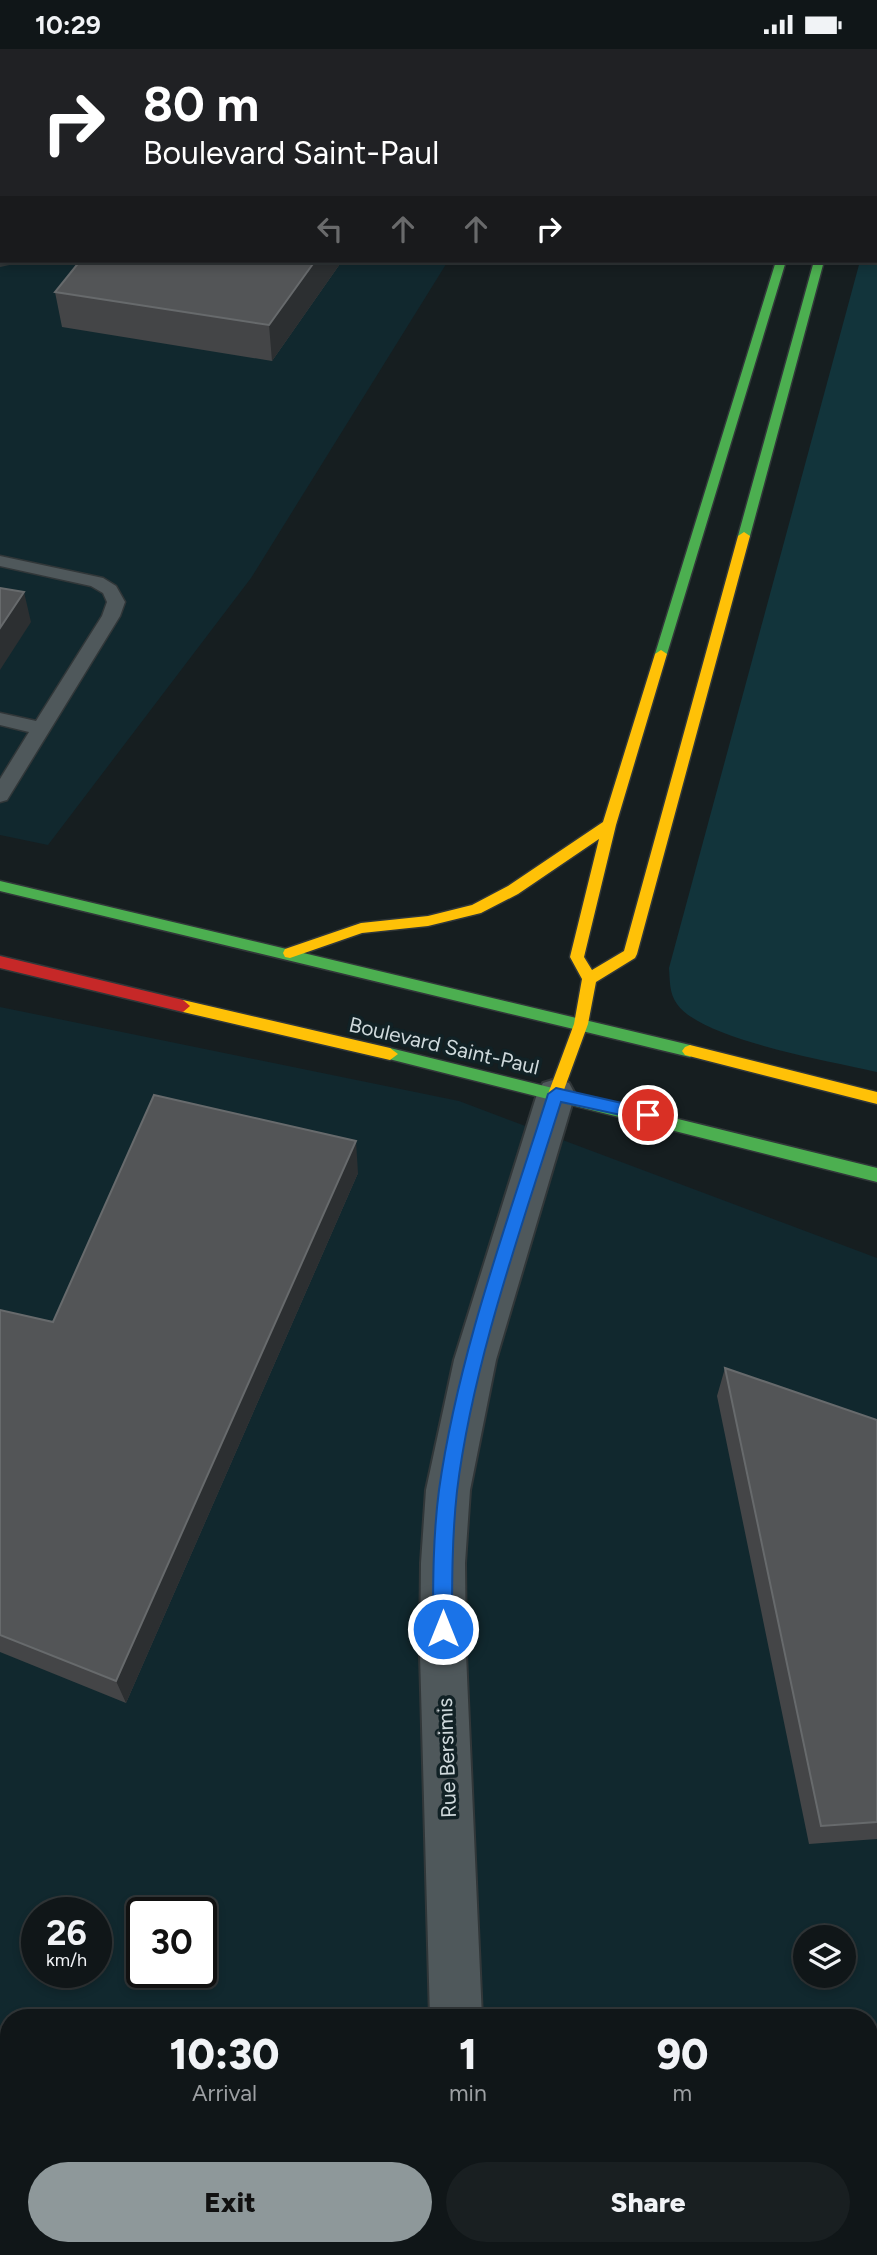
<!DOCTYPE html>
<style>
:root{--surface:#101618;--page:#191f21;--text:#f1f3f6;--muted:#9c9fa2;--line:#303537;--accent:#8e989a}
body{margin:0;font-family:Figtree,sans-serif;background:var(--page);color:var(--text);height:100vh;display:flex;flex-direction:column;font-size:26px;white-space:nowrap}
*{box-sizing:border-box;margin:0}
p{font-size:23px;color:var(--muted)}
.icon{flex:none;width:38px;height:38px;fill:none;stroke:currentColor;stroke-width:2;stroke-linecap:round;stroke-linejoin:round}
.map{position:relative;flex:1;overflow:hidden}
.side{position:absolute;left:0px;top:1960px;width:878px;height:247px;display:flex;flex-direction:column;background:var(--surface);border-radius:28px 28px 0 0;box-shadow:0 4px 10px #0003,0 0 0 2px var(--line)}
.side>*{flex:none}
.banner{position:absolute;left:0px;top:0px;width:878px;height:214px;box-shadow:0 4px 10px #0003,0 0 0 2px var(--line);background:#202124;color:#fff;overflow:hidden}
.buttons{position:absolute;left:793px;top:1876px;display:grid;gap:14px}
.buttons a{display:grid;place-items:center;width:63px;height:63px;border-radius:50%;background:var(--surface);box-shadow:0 4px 10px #0003,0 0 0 2px var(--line);font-size:35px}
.speed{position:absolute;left:21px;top:1848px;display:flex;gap:14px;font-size:35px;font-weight:700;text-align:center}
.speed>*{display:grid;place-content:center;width:91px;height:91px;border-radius:50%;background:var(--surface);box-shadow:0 4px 10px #0003,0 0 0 2px var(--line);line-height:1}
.speed small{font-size:18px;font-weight:400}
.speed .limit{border:4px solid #111;border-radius:10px;background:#fff;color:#111}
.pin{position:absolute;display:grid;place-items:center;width:60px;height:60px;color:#fff;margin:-30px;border:4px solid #fff;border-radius:50%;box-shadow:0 2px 7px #0007}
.me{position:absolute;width:77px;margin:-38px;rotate:0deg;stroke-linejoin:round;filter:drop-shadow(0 0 5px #0008)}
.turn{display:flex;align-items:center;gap:24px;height:147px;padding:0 28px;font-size:32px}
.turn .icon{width:91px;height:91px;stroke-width:2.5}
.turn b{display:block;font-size:49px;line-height:60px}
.lanes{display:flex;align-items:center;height:66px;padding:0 28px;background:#0003;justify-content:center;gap:35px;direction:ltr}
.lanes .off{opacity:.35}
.eta{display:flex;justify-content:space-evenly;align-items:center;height:119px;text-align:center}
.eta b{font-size:42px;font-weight:800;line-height:49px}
.primary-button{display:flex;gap:14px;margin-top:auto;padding:14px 28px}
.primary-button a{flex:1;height:80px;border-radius:42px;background:var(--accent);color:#111;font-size:28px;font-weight:800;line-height:80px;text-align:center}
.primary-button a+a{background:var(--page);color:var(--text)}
.status{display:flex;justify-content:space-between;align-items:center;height:49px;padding:0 35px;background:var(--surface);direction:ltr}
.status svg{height:19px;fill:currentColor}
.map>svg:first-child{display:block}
</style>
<div class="status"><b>10:29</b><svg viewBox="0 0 49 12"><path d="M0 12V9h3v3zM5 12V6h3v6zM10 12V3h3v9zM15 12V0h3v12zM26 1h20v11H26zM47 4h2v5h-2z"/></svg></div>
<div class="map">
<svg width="877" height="2206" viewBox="0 0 877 2206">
<rect width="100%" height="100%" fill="#161e20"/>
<path fill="#11282e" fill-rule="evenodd" d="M0,0H162L2,2V212H448L251,529L48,796L0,786Z
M0,958L459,1052L877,1209V2206H0ZM37,1864H96V1923H37ZM142,1864H201V1923H142ZM805,1888H844V1927H805ZM9,1969H870V2198H9Z"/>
<path fill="#12343b" d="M877,161V1023C831,1012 702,991 677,955C669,944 670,931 669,919L860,212H877Z"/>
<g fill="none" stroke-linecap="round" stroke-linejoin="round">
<g stroke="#313739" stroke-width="3">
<path id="lane" d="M0,507L103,529L116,537L125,553L120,567L7,751L0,753V730L29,683L0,676V664L36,672L102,567L107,553L103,544L91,537L0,517Z"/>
</g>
<g stroke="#313739" stroke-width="4">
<path id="street" d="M97,0H119V2H97Z
M0,31H2V45H0Z
M0,199L2,212H10L9,214L0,216Z
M556,1030L569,1034L575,1045L496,1311L470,1441L465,1514L466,1605L482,1969H430L420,1605L421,1514L426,1441L454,1311L537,1045L543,1034Z
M436,2198H492V2206H436Z"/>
</g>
<g stroke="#313739" stroke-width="3">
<path id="fast" d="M776,212H786L667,605L661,609L657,608L655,605Z
M814,212H824L750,487L744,491L740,490L738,487Z
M0,832L690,996L698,1002L690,1008L0,842Z
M390,999L877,1119V1133L385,1009L382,1005Z"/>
</g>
<g stroke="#313739" stroke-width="3">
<path id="slow" d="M744,483L750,487L637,905L635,909L596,933L588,975L561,1049H551L548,1045L574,975L582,930L570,908L599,790L518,845L481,864L428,877L362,884L290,909L285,908L283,904L285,900L361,874L428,867L472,856L508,837L603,773L655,605L661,601L667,605L616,776L584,908L592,921L624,902L738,487Z
M183,951L390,999L398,1005L390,1011L183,963L176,957Z
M690,996L877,1043V1055L685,1006L682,1002L685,998Z"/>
</g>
<g stroke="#313739" stroke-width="3">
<path id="jam" d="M0,907L183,951L190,957L183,963L0,919Z"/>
</g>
<use href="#lane" fill="#4f585b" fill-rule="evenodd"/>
<use href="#street" fill="#4f585b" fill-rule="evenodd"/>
<use href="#fast" fill="#4caf50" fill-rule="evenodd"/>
<use href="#slow" fill="#ffc107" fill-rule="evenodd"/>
<use href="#jam" fill="#c62828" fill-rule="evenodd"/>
</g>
<path fill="#444547" d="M80,212H342L272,312L62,278L55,243Z
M358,1124L126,1654L0,1603V1261L53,1273Z
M725,1319L877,1371V1790L809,1795L717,1347Z"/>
<path fill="#2c2f31" d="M315,212H342L272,312L269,276Z
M24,543L31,573L0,621V579Z
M356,1092L358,1124L126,1654L116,1632Z"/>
<path fill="#535557" stroke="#676a6c" stroke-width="2" d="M80,212H315L269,276L55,243Z
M0,539L24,543L0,579Z
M154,1046L356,1092L116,1632L0,1586V1261L53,1273Z
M725,1319L877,1371V1773L821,1777Z"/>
<path fill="#1a73e8" stroke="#114b97" stroke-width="2" d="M556,1039L648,1060L656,1066L648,1072L561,1053C522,1177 473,1312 457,1442C452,1487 452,1534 452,1580L449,1586L443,1589L436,1586L433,1580C433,1533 433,1487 439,1441C458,1306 507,1174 548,1045Z"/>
<g text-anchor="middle" stroke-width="7" stroke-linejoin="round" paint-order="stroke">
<g font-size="21" fill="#cfd9dc" stroke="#112125">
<text transform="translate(444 997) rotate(13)" y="7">Boulevard Saint-Paul</text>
<text transform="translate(447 1709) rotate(-92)" y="7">Rue Bersimis</text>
</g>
</g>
</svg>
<div class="buttons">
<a><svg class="icon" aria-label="layers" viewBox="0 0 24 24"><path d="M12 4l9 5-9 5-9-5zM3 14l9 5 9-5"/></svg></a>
</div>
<div class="speed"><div>26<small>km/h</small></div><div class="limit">30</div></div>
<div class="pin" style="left:648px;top:1066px;background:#d93025"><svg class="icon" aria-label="arrive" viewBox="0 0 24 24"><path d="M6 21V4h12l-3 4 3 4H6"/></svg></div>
<svg class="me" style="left:443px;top:1580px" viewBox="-20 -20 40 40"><circle r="17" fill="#1a73e8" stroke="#fff" stroke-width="3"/><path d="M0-11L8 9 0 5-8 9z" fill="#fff"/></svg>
<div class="banner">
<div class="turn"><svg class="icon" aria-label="right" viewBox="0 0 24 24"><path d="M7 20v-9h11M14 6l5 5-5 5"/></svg><div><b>80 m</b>Boulevard Saint-Paul</div></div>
<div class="lanes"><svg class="icon off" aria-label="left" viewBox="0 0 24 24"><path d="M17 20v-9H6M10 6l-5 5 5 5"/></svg><svg class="icon off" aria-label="ahead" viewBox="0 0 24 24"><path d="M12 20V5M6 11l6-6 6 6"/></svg><svg class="icon off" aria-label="ahead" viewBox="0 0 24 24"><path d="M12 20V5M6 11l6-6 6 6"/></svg><svg class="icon" aria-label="right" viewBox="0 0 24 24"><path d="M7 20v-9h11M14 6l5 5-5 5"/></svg></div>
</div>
<section class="side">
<div class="eta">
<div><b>10:30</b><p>Arrival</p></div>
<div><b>1</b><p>min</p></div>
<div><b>90</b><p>m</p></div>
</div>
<div class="primary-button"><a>Exit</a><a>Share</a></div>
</section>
</div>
